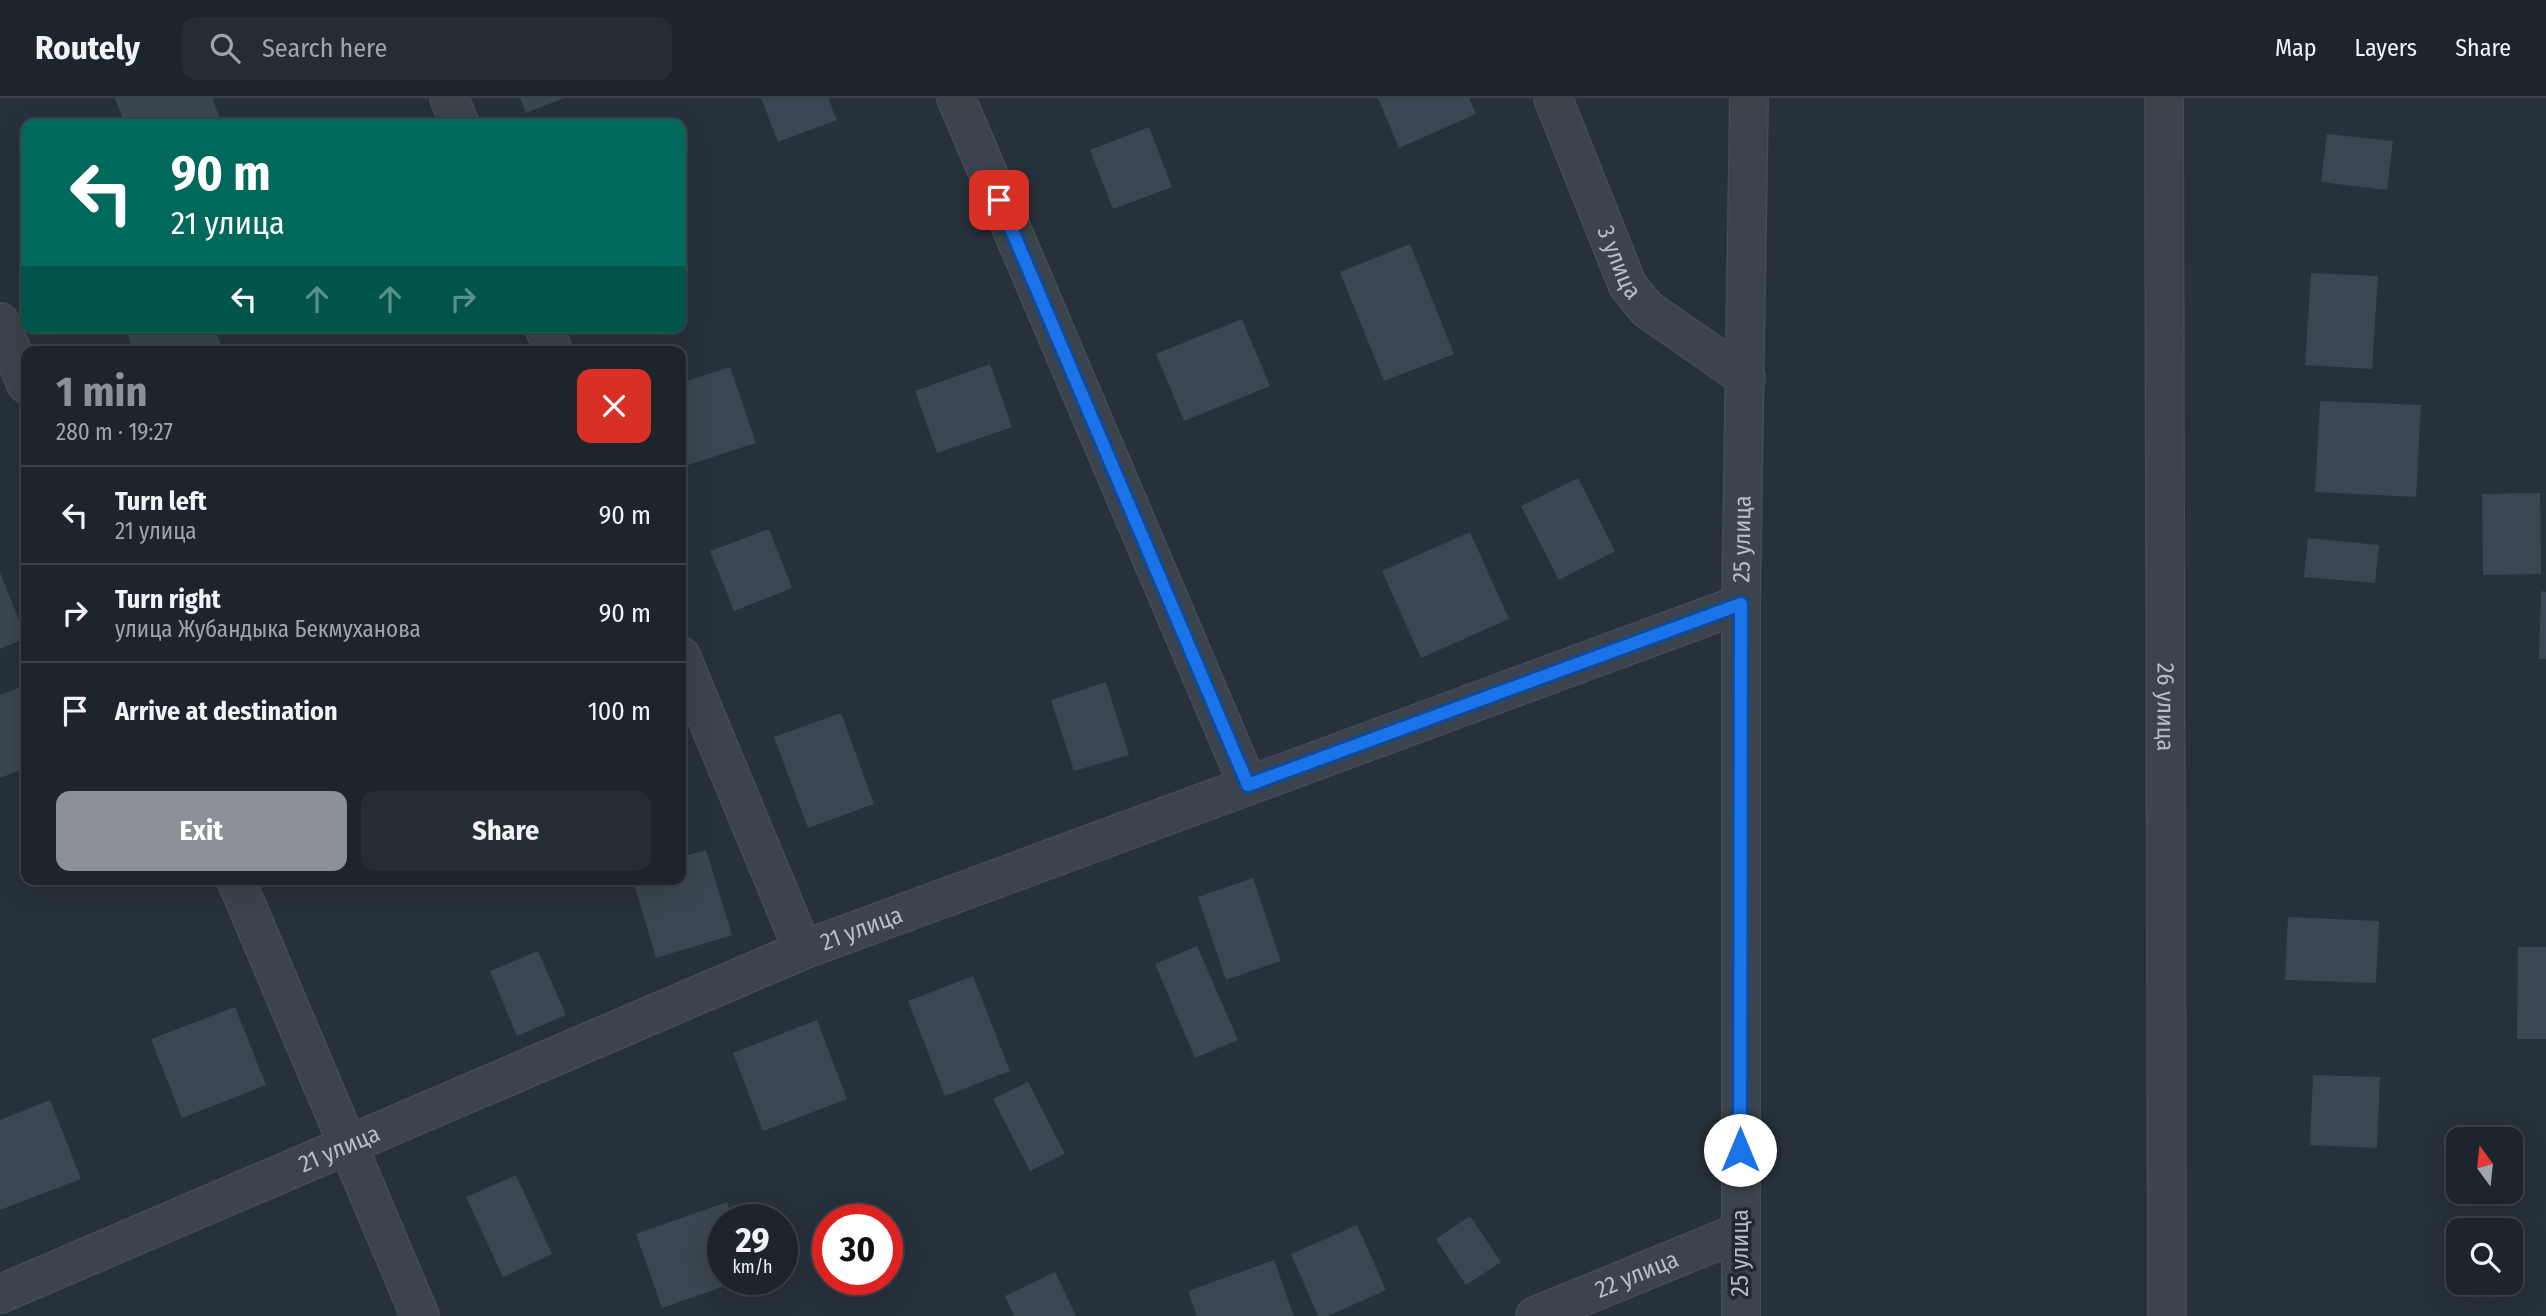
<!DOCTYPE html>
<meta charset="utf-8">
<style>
:root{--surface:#1d252c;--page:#252d34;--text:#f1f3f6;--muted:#a0a5a9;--line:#3b4248;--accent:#8c9099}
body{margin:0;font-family:"Fira Sans Condensed",sans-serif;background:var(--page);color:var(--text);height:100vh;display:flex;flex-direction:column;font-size:26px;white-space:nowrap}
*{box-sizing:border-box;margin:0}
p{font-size:23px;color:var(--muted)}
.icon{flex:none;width:38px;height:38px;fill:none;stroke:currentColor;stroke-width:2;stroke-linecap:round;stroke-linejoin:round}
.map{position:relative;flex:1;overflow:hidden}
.panel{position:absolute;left:21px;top:248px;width:665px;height:539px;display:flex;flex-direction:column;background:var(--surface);border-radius:14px;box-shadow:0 7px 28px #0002,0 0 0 2px var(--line)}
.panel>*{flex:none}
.guide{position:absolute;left:21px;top:21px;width:665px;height:214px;border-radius:14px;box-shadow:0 7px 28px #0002,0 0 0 2px var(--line);background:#00695c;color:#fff;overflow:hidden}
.needle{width:46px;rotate:345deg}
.controls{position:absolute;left:2446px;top:1029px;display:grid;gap:14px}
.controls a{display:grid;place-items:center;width:77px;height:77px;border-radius:14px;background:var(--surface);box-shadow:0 7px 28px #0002,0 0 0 2px var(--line);font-size:35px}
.speed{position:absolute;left:707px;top:1106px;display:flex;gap:14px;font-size:35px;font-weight:700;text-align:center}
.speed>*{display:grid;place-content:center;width:91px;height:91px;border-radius:50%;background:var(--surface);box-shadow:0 7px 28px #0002,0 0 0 2px var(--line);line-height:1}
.speed small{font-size:18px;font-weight:400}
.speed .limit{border:10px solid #d22;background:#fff;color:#111}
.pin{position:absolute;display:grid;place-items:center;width:60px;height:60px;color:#fff;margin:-30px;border-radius:14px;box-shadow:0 4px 10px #0006}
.me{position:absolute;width:77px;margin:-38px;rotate:0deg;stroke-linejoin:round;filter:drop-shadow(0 0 5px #0008)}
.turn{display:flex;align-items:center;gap:24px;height:147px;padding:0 35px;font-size:32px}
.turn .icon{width:91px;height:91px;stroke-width:2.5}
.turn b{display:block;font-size:49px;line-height:60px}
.lanes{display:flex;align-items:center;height:66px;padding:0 35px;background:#0003;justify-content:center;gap:35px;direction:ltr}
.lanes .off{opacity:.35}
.round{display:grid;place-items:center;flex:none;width:74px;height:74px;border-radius:14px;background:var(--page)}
.head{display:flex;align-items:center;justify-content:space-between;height:119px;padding:0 35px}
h1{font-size:42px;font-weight:700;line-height:52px;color:var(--accent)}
.button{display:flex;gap:14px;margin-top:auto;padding:14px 35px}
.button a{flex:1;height:80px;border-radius:14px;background:var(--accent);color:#fff;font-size:28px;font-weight:700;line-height:80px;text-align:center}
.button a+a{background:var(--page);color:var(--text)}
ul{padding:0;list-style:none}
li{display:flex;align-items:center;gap:21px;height:98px;padding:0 35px;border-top:2px solid var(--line)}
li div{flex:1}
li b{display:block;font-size:26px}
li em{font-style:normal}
header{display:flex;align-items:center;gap:42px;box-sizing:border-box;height:98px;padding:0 35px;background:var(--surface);border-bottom:2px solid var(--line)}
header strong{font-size:33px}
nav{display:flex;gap:38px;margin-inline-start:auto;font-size:24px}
.search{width:490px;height:63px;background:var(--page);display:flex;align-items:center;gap:18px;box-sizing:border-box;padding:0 24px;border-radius:14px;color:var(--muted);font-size:26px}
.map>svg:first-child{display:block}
</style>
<header>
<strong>Routely</strong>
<div class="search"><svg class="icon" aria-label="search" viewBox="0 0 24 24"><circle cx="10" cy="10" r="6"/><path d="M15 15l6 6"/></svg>Search here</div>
<nav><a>Map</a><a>Layers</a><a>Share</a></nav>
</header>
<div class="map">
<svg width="2546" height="1218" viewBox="0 0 2546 1218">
<rect width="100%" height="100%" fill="#27313b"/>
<path fill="#3a4651" d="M115,0H212L222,26H125Z
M520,0H564L526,15Z
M761,0H828L837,22L778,44Z
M1378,0H1469L1476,16L1399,50Z
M1149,29L1172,89L1113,111L1090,52Z
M2327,36L2393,43L2387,92L2321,84Z
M1410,146L1454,256L1384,283L1340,174Z
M2311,175L2378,178L2372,271L2305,267Z
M1242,221L1270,288L1184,323L1156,256Z
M125,229H214L222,249L211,254H134Z
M990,266L1012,329L937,355L915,293Z
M730,269L756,345L682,369L681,285Z
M2320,303L2421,307L2416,399L2315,394Z
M1578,380L1615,453L1559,482L1521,408Z
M2540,395L2541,476L2483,477L2482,396Z
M769,431L792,490L734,513L710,453Z
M1470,434L1509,521L1421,560L1382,473Z
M2308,440L2379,447L2375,485L2304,479Z
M0,474L26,540L0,551Z
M2541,493L2546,494V561H2539Z
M1106,584L1129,657L1074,673L1051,602Z
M26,587V670L0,680V597Z
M841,615L874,706L808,730L774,639Z
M706,752L732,837L656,860L633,782H681V759Z
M1253,780L1281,863L1226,882L1198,799Z
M2288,819L2379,823L2376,885L2285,882Z
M1197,848L1238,942L1195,960L1155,866Z
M2518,849H2546V941H2517Z
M538,853L566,917L517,938L490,873Z
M973,878L1010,973L945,998L908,903Z
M235,909L266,987L182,1020L151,941Z
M817,922L847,1001L763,1033L733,955Z
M2313,977L2380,979L2377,1050L2310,1047Z
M1028,984L1065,1056L1030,1073L993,1001Z
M50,1002L81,1081L0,1112V1022Z
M516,1077L552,1156L503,1179L466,1099Z
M727,1104L733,1122H723V1181L742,1182L662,1210L636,1136Z
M1470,1118L1501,1164L1466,1187L1436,1141Z
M1357,1127L1386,1192L1328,1218H1318L1291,1156Z
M1274,1162L1294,1218H1197L1188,1193Z
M1055,1174L1076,1218H1014L1005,1198Z"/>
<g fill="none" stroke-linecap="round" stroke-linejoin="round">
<g stroke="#444c55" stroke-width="40">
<g id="minor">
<path d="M449,0L460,26"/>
<path d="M956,0L1248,687"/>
<path id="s1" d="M1553,0L1628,188L1647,211L1746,280"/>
<path id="s2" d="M2164,0L2167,1218"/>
<path d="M0,224L26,286"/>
<path d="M544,229L554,254"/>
<path d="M681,558L803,852"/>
<path d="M236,782L420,1218"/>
<path id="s3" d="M0,1196L803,852L1741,506"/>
<path id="s4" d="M1535,1218L1740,1134"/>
<path id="s5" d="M1741,1218V506L1749,0"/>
</g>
</g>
<use href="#minor" stroke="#3b434c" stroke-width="37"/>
</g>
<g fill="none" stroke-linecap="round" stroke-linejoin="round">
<g stroke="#114b97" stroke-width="18">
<path id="route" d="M999,102L1248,687L1741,506L1740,1052"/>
</g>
<use href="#route" stroke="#1a73e8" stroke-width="12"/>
</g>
<g text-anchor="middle" stroke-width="7" stroke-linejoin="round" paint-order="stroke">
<g font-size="24" fill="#b7bec7" stroke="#202831">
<text dy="8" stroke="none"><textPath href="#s1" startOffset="177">3 улица</textPath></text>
<text dy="8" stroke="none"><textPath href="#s5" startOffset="777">25 улица</textPath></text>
<text dy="8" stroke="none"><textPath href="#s2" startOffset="609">26 улица</textPath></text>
<text dy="8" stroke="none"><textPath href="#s3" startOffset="936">21 улица</textPath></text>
<text dy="8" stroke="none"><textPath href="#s3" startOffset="369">21 улица</textPath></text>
<text transform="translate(1740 1155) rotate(-90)" y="8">25 улица</text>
<text dy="8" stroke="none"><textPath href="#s4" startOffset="110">22 улица</textPath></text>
</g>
</g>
</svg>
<div class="controls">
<a><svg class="needle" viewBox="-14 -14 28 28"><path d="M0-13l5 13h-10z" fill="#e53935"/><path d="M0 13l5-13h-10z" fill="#a0a5a9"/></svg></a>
<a><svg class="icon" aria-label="search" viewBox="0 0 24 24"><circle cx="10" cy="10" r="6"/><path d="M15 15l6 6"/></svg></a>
</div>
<div class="speed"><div>29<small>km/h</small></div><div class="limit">30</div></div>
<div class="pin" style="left:999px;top:102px;background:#d93025"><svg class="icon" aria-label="arrive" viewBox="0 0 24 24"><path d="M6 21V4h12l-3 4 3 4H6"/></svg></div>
<svg class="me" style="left:1740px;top:1052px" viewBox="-20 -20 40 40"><circle r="19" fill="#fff"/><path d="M0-13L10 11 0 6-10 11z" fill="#1a73e8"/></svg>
<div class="guide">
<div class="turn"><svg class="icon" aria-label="left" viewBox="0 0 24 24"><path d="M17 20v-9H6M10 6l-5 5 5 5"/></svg><div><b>90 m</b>21 улица</div></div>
<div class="lanes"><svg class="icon" aria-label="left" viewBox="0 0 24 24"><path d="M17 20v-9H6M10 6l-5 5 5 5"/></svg><svg class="icon off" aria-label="ahead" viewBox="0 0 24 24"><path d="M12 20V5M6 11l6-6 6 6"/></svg><svg class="icon off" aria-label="ahead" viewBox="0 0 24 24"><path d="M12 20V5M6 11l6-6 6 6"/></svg><svg class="icon off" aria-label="right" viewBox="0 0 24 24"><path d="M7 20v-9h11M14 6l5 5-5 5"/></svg></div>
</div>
<section class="panel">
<div class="head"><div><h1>1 min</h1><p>280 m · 19:27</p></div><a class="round" style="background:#d93025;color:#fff"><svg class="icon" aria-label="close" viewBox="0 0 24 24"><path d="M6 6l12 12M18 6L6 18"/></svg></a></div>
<ul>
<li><svg class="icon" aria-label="left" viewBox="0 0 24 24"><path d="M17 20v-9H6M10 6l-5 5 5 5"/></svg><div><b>Turn left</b><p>21 улица</p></div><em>90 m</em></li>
<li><svg class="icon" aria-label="right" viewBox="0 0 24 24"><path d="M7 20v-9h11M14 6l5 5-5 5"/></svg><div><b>Turn right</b><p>улица Жубандыка Бекмуханова</p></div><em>90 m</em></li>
<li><svg class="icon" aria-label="arrive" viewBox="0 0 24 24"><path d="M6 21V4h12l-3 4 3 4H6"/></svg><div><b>Arrive at destination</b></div><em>100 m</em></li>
</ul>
<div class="button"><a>Exit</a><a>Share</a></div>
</section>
</div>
